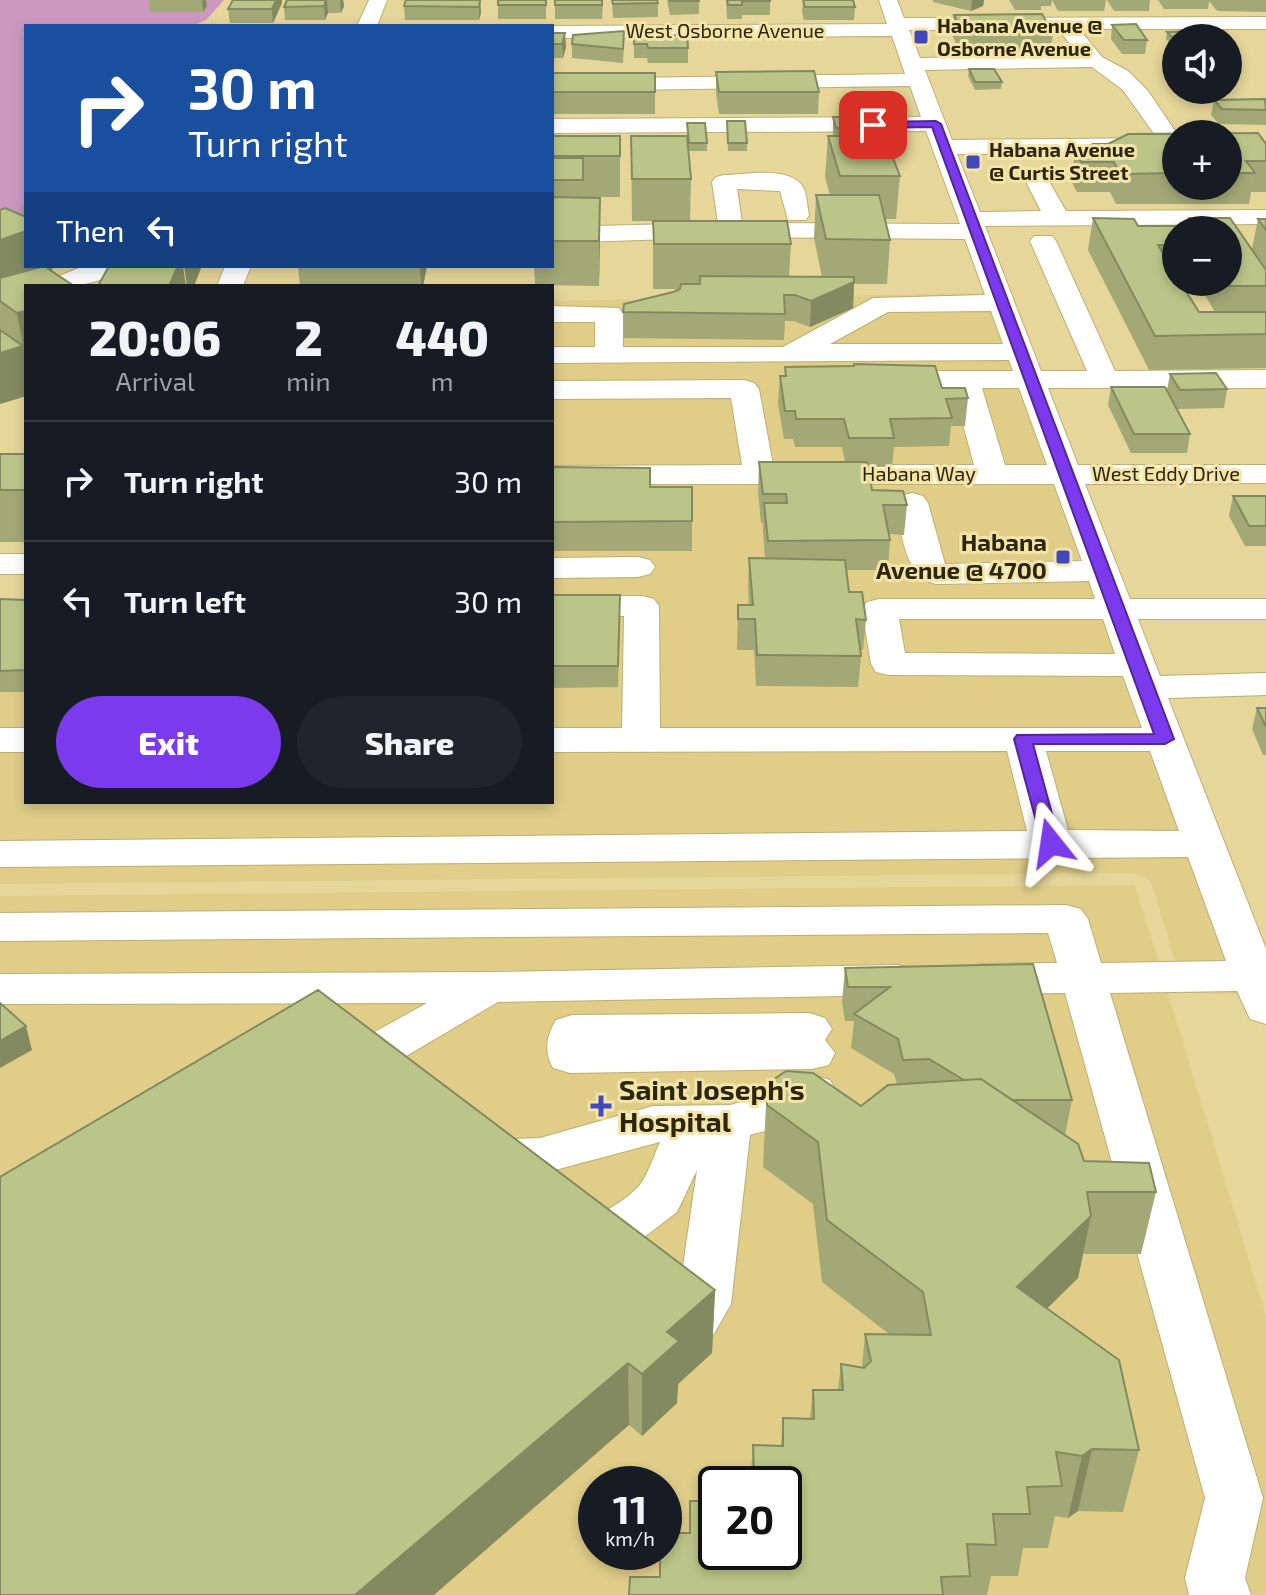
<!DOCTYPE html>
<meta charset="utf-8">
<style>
:root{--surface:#171b24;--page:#20242c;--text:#f1f3f6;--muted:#9ea1a6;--line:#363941;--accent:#7c3aed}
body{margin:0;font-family:"Exo 2",sans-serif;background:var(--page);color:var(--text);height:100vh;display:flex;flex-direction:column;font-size:30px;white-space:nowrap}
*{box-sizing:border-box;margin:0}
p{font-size:26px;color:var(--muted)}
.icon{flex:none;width:44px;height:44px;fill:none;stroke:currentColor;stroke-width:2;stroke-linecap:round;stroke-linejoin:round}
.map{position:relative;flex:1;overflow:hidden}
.details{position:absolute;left:24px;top:284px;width:530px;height:520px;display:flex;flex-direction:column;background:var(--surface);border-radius:0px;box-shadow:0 4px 12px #0003}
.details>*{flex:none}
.top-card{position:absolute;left:24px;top:24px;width:530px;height:244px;border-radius:0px;box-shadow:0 4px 12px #0003;background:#1a4fa0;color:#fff;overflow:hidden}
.controls{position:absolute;left:1162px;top:24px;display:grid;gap:16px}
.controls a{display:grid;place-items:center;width:80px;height:80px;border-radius:50%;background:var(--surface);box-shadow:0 4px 12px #0003;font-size:40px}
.speed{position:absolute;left:578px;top:1466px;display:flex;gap:16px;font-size:40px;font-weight:700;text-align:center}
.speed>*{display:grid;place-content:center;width:104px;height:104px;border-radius:50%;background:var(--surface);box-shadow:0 4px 12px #0003;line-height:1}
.speed small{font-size:20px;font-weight:400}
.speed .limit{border:4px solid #111;border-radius:12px;background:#fff;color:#111}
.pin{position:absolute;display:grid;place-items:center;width:68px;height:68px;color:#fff;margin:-34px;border-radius:16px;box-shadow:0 4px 12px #0006}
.me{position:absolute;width:88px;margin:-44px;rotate:345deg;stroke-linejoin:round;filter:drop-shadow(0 0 6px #0008)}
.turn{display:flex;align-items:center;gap:28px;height:168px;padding:0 32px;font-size:36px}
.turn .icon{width:104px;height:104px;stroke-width:2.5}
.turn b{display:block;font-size:56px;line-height:68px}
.then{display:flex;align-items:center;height:76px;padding:0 32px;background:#0003;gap:16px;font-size:30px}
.eta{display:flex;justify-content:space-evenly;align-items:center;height:136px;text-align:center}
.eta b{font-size:48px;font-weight:800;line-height:56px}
.cta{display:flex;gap:16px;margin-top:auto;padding:16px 32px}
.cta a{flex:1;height:92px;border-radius:48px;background:var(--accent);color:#fff;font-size:32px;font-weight:800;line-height:92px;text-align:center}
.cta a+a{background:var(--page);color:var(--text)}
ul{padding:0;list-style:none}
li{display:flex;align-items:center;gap:24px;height:120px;padding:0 32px;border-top:2px solid var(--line)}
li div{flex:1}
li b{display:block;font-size:30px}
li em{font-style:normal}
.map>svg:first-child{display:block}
</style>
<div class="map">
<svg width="1266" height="1595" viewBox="0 0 1266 1595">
<rect width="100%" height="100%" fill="#e6d69a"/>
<path fill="#dfcd88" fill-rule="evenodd" d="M988,293L989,298L881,299L782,349H552V301Z
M993,309L1048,466L552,467V361H789L890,310Z
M1054,481L1240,994L1185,993L1152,885L1146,878L1131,873L0,884V607H26V802H552V482Z
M1135,885L1266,1316V1595H0V896ZM596,1484H664V1552H596ZM716,1484H784V1552H716Z"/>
<path fill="#cd98c0" d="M0,0H224L206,20L192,26H26V228L0,239Z"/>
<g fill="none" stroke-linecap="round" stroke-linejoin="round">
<g stroke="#bdae73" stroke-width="2">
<path id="minor" d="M369,0H387L377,26H357Z
M879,0H897L904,18L1266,17V29H1079L1102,57L1128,71L1148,91L1177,134L1176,152L957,154L980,212L1041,211L1023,176L1027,171H1043L1066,211L1266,210V224L985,226L1041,371H1087L1030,241L1034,236H1052L1056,241L1115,371L1266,370V388H1048L1078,465H1266V483L1085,484L1130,599H1266V619H1138L1160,676L1266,673V695L1168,698L1266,949V1024L1250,1019L1237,991L1110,993L1263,1498L1245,1578L1251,1595H1189L1185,1578L1205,1498L1065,993L982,994L966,990L960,979L966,968L982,964L1057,963L1048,933L0,941V913L1066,905L1081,909L1088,919L1101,963L1226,961L1188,857L0,867V841L1027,831L1007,751L552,752V728H622L624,616H552V596H642L654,599L659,606L660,728H1142L1123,676L889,675L876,672L871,664L862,609L867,602L879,599H1095L1089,581L936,584C903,576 902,532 896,503L901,496L912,493L923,496L928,503L945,564L1082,561L1054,484H552V466L742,465L731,398L552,399V381L744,380L754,383L759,389L773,465H974L953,388L886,389L876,386L872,380L876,374L886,371H1013L1009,360L552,363V347H595V322H552V306L619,308L623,314V347H783L873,298L985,295L965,239L731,237L552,243V227L718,223L712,182L716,177L724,175C744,175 785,166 801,184C807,191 807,206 809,215L806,220H788L780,191L737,189L742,223L960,224L926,131L552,133V119L921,117L910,86L552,91V79L905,74L892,36L552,38V26L887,24ZM1058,29L1079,55L920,58L909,30ZM1092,67L1123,90L1157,138L952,140L925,70ZM991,311L1003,344H830L888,312ZM982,388H1019L1047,465H1005ZM899,619H1103L1115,654L905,653ZM1046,751H1150L1179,831L1068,830Z
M84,266H119C104,287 68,286 45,286L49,280Z
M225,266H251L243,286H217Z
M0,554H26V574H0Z
M638,557L650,560L655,567L650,574L638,577L552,578V558Z
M0,728H26V752H0Z
M898,965L914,969L920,980L914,991L898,995L498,1002L367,1079L350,1084L333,1079L326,1067L333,1055L427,1003L0,1004V974L489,972Z
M809,1013L825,1018L832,1029L825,1040L835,1053L829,1065L812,1069L570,1073L553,1068C544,1052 546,1036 556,1020L572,1015Z
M813,1075L830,1080L837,1092C820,1122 781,1126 750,1135L731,1304L706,1348L687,1354L668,1348L660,1332L678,1300L697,1170L677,1212L617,1258L583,1271L565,1265L557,1251C571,1224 616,1211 639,1186C648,1175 654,1155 660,1142L540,1174L484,1178L466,1172L459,1159L466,1146L484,1140L540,1138L653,1106L730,1105L779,1091L796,1080Z"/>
</g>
<use href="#minor" fill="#fff" fill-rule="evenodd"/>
</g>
<path fill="#a2a976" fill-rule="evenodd" d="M148,0H206L207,6L203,12H150Z
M287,0H343L344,6L341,13H328L325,20H285L284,7Z
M480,0L481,13L479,20H405L404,6Z
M546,0V19H498V5Z
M555,0H603L602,19H555Z
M612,0L658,3V17L613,18Z
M667,0H699V14L670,15Z
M726,0H770V15H742V19H727Z
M803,0L855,7L854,20H804L802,13Z
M933,0H984L983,6L971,11L933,2Z
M1009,0H1106L1104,11H1058L1052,0L1051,6H1041V10H1015Z
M1107,0H1150L1149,11H1114Z
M1158,0H1266V12L1217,11L1209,1L1208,9H1164Z
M282,3L273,23H230L228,9Z
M954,15L1053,33L1050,54L962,55L952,35Z
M1112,25L1147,40L1145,54H1122L1111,39Z
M634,31L660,35L688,48V63H648L647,58H634Z
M1167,32L1176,38V45H1172L1166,39Z
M552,33L566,47L563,58H552Z
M572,44L624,45L623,63L572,58Z
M969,69L1002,82L1001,89L975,90L968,76Z
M716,72L819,92L818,114H719L716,93Z
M552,73H655V114H552Z
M1266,99V125L1219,124L1211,115L1214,100Z
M833,117L880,128V136L892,150V156L900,176L896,219H885L890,240L887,284H854L853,308L810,327L794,321H785L784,340L623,338V312L680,289H653V221H632L631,136L691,179L690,221L791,244L789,277H822L814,238L816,195H830L825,177L828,136H833Z
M727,121L747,143V151H728Z
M687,123L707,143V151H689Z
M1258,133L1266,144V192H1251L1249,204H1116L1110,192H1077L1071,181L1075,151L1093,144H1108L1128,134ZM1176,134H1228V186H1176Z
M552,136H620V197H583L600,198L599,286L535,285L534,266H552Z
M26,204V266H52L53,269L26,286V396L0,404V210L23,216L21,207Z
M1093,218L1134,219L1138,226H1187L1189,218H1230L1252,249L1258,219H1266V368L1149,370L1088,250ZM1176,230H1228V282H1197L1215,312H1199L1180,282H1176Z
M298,266H427L423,286H300Z
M785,367L942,388L968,398L965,426H951L949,446L894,447L892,467H868L872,490L907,505L904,535L889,534L890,540L888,570H847L849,592L866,620L863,650H860L861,656L858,687L756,686L754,650H737L738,605H749L748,588L749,558L765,559L763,532V523H761L758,491L759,462H845L842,447H795L793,439H784L778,404L780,376H785Z
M1170,374L1227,389L1224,408L1177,409L1190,434L1187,453H1131L1108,405L1111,387L1167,390Z
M0,454H26V542H0Z
M552,467L650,487L692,521V551H552Z
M1233,496H1266V546H1245L1229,516Z
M552,595L620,615L618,687L552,688Z
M0,599L26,600V692H0Z
M1257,708H1266V755H1263L1252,729Z
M1033,964L1072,1100L1065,1135L1084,1161L1156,1192L1141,1254H1083L1078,1278L1047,1308L1139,1450L1123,1512L1078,1511L1068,1518L1055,1516L1048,1548H1023L1018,1576H991L987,1595H629L660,1577L689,1533L690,1501L716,1552L784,1484H722L723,1471L751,1470L753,1445L781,1446L783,1418H810L813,1390H838L841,1364L862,1368L865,1334H889L822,1282L813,1204L763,1167L767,1084L861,1106L897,1084L894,1074L851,1048L854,1021H845L842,1002L845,968Z
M715,1290L712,1353L678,1384L677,1403L642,1436L629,1425L0,1595Z"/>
<path fill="#848a60" d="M202,0H206L207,6L203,12Z
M276,0H282V3L273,23L272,9Z
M327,0L328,13L325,20L324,6Z
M340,0H343L344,6L341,13Z
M480,0L481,13L479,20V7Z
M972,0H984L983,6L971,11Z
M565,33L566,47L563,58L562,44Z
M600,198V241L599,286V241Z
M26,231V266H52L53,269L0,287V240Z
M178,266H183L186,286H169Z
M184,266H202L194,286H187Z
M420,266H427L423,286H421Z
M854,282L853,308L810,327L811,301Z
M26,311V360L17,313Z
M23,346L26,363V396L0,404V353Z
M26,1026L32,1050L0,1068V1041Z
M1091,1216L1078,1278L1006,1349L1017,1287Z
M715,1290L712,1353L678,1384L677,1403L642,1436V1374L667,1332Z
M628,1363L629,1425L434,1595H355Z
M1092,1449L1078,1511L1068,1518L1082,1456Z"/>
<path fill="#bcc589" stroke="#848a60" stroke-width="2" d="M233,0H276L272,9H228Z
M287,0H326L324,6L284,7Z
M406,0H480L479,7L404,6Z
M498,0H546V5H498Z
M555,0H602V5H555Z
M612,0H657L658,3L613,4Z
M670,0H699V1H670Z
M727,0H770V1H742V5H728Z
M803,0H853L855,7H805Z
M1042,14L1053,33L964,34L954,15Z
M1136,24L1147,40H1124L1112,25Z
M660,30V35H687L688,48H648L647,44H634V31Z
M624,31L623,49L572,44L573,35Z
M1207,31L1214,38H1173L1167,32Z
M552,33H565L562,44H552Z
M969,69H994L1002,82H975Z
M814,71L819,92H719L716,72Z
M552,73H655V92H552Z
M1265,99L1266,110L1222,109L1214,100Z
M833,117H876L880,128H836Z
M727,121H745L747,143H728Z
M687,123H705L707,143H689Z
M1258,133L1266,144V161H1246L1255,173H1228V134H1176V173L1120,174L1114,162H1081L1075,151L1093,144H1108L1128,134Z
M552,136H620V156H552Z
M631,136H687L691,179H632Z
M828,136H884L900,176H840Z
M885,136H888L892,150H890Z
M552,158H583V180H552Z
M816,195H879L890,240L826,239Z
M552,197L600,198L599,241H552Z
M5,208L26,217V231L0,240V210Z
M1093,218L1134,219L1138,226H1193L1189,218H1230L1266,270V286H1226L1223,282H1228V230H1176V245H1158L1176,275V282H1180L1199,312H1266V334L1155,336Z
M1258,219H1266V230Z
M653,221H787L791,244H654Z
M44,266L74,286H26V311L17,313L0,301V278Z
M109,266H178L169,286H98Z
M700,276L854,277V282L811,301L795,295H784L785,314L623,312L624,304L673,292L680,289L681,284H700Z
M0,330L23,346L0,353Z
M854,364L935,366L942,388H965L968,398L946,399L952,418L890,419L894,438H849L844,419H796L795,411H785L780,376H786L785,367L854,366Z
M1216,373L1227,389L1180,390L1170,374Z
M1111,387H1165L1190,434H1134Z
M0,454H26V490H0Z
M759,462H867L872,490L903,491L907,505H883L890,540L768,541L764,503H787L786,494H763Z
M552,467L650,468V487H692V521L552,522Z
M1233,496H1266V526H1249Z
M749,558L845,560L849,592H862L866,620L856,619L861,656L757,655L755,619H738V605H753Z
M552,595H620L618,666H552Z
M0,599L26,600V670L0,671Z
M1257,708H1266V727Z
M1033,964L1072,1100H1012L981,1079L964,1080L929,1059L903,1060L898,1039L854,1014L890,987H848L845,968Z
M318,990L715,1290L667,1332L679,1341L642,1374L628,1363L355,1595H0V1177Z
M0,1003L26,1026L0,1041Z
M786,1071L813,1073L861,1106L888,1085L981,1079L1078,1144L1084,1161L1149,1163L1156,1192H1087L1091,1216L1017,1287L1119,1360L1139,1450L1092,1449L1082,1456L1056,1452L1062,1486L1027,1487L1030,1514H993L996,1545L967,1544L970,1576L941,1577L943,1595H629L630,1577H660V1552H664V1533H690V1501H716V1552H784V1484H723V1471L754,1470L753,1445L783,1446V1418L814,1419L813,1390H843L841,1364L864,1368L871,1361L865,1334L931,1335L923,1292L827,1220L818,1142L767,1105V1084Z"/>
<path fill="#7c3aed" stroke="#51269a" stroke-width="2" d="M936,121L941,124L1174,739L1165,744H1033L1060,843L1051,849L1042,843L1014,739L1017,735L1154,734L932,127L873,128L868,125L873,122Z"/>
<g fill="#4348bd" stroke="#f4e4a7" stroke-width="3">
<rect x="913" y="29" width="16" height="16" rx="4"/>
<rect x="965" y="154" width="16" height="16" rx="4"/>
<rect x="1055" y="549" width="16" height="16" rx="4"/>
<path d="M597 1094h8v8h8v8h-8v8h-8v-8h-8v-8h8z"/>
</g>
<g text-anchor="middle" stroke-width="6" stroke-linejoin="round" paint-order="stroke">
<g font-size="20" font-weight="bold" fill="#2c260d" stroke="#f4e4a7" text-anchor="start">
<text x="937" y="33">Habana Avenue @<tspan x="937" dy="23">Osborne Avenue</tspan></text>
<text x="989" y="157">Habana Avenue<tspan x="989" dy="23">@ Curtis Street</tspan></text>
</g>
<g font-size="20" fill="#2c260d" stroke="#f4e4a7">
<text x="725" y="38">West Osborne Avenue</text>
<text x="919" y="481">Habana Way</text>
<text x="1166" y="481">West Eddy Drive</text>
</g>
<g font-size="24" font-weight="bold" fill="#2c260d" stroke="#f4e4a7" text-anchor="end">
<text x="1047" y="551">Habana<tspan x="1047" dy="28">Avenue @ 4700</tspan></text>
</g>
<g font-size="28" font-weight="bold" fill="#2c260d" stroke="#f4e4a7" text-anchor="start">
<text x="619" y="1100">Saint Joseph's<tspan x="619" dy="32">Hospital</tspan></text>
</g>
</g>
</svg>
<div class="controls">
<a><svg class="icon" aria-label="sound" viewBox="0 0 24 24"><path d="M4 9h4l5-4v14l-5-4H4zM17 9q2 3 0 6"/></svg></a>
<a>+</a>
<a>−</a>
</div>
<div class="speed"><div>11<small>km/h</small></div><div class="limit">20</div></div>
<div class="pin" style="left:873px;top:125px;background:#d93025"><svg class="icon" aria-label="arrive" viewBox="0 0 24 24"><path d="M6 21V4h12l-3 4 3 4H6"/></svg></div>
<svg class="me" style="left:1051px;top:843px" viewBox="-20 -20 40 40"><path d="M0-17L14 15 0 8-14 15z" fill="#7c3aed" stroke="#fff" stroke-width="4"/></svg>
<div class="top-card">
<div class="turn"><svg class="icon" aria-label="right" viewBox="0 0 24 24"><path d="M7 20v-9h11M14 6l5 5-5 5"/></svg><div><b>30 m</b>Turn right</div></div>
<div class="then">Then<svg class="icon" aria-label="left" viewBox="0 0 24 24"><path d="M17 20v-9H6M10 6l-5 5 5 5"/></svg></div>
</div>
<section class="details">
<div class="eta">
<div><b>20:06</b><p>Arrival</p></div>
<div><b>2</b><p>min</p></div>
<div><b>440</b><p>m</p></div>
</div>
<ul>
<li><svg class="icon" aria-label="right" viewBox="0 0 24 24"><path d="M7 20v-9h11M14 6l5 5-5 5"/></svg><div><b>Turn right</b></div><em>30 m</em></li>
<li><svg class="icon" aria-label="left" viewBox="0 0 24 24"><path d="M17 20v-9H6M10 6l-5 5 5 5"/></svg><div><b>Turn left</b></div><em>30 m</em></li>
</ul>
<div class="cta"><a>Exit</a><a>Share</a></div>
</section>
</div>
